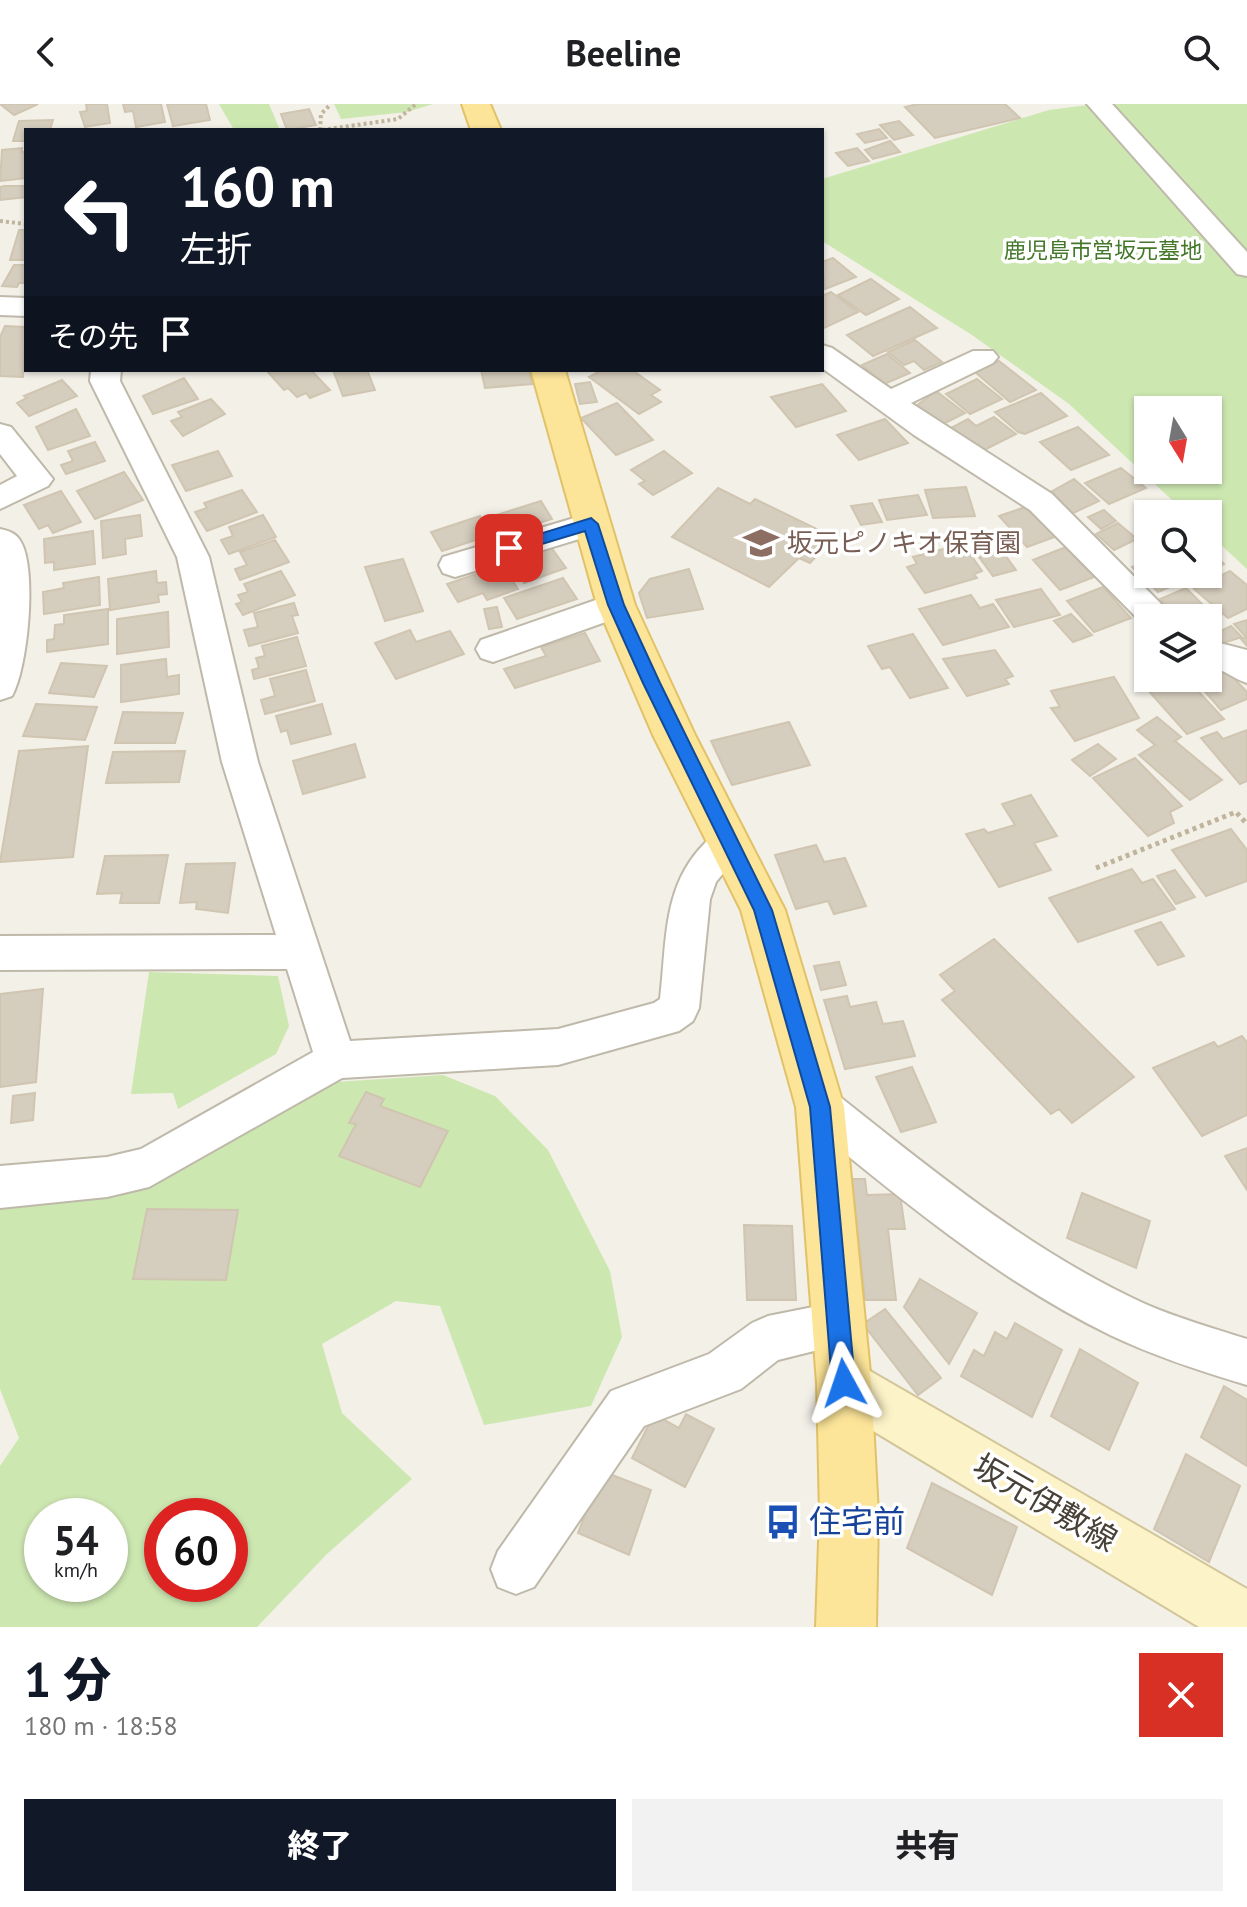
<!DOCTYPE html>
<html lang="ja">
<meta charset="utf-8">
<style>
:root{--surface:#fff;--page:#f2f2f2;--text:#202124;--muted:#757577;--accent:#111827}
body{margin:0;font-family:"PT Sans","Noto Sans JP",sans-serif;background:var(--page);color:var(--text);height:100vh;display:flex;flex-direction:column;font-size:30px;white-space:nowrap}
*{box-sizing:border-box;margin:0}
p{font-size:26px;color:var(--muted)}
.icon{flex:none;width:44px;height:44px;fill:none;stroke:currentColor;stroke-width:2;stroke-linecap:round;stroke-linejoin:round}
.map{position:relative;height:1523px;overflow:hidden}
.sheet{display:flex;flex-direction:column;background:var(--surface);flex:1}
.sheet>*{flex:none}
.banner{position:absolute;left:24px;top:24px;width:800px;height:244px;border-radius:0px;box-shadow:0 2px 6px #0004;background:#111827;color:#fff;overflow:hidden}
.needle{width:52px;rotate:169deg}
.tools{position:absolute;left:1134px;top:292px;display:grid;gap:16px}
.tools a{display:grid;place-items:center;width:88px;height:88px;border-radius:0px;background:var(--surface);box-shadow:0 2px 6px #0004;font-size:40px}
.speed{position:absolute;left:24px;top:1394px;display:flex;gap:16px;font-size:40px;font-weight:700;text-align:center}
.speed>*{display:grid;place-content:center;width:104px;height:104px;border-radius:50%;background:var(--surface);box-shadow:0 2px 6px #0004;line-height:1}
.speed small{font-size:20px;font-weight:400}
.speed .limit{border:12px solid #d22;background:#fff;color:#111}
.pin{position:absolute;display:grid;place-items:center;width:68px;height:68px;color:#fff;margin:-34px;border-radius:16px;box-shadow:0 4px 12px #0006}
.me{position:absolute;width:88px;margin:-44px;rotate:355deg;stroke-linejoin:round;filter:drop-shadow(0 0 6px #0008)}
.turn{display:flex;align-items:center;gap:28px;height:168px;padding:0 24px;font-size:36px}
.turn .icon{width:104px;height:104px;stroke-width:2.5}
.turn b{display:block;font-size:56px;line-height:68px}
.then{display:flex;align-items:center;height:76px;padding:0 24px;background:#0003;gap:16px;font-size:30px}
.round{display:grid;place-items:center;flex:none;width:84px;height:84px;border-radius:0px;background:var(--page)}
.headline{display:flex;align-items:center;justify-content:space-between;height:136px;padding:0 24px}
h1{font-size:48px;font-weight:800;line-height:60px;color:var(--accent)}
.button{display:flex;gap:16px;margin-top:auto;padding:16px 24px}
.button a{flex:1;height:92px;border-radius:0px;background:var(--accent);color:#fff;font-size:32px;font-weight:800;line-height:92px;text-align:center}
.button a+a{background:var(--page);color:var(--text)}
header{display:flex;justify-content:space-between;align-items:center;height:104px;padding:0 24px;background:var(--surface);font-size:36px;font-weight:800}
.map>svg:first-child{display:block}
</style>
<header><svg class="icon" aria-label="back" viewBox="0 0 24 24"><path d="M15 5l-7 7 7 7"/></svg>Beeline<svg class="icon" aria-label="search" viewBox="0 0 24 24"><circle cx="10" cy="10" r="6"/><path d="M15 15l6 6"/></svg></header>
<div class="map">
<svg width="1247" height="1523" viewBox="0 0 1247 1523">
<rect width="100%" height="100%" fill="#f3f0e8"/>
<path fill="#cde7b1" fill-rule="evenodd" d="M219,0H269L280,26H234Z
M334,0H433L407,8L341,15Z
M1095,0H1247V465L1208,429V410H1187L1069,300L972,231L822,137V75L1049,6ZM1148,306H1208V366H1148Z
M149,868L278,872L289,922L276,950L178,1005L173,989L131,990Z
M443,971L495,992L548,1046L610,1167L622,1233L591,1302L484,1321L440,1202L396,1197L322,1240L342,1309L412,1375L327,1450L257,1523H0V1362L19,1334L0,1285V1094L75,1089L320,979ZM42,1412H110V1480H42ZM162,1412H230V1480H162Z"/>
<path fill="#d5cdbd" stroke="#d0c5b1" stroke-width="2" d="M0,0H38L14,11Z
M86,0H107L110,19L85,23L80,8L87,7Z
M123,0H161L165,18L136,23L133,7L125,8Z
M167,0H206L210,16L173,22Z
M918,0H1005L1020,14L935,34L905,3Z
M309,5L316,21L287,26L281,10Z
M53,16L50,26H26V37H13L19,17Z
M899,17L913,31L894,36L880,21Z
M879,25L887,34L865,39L857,30Z
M890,37L900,48L873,55L865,46Z
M22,44V48H26V74L0,77L2,46Z
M857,44L869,57L848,62L836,49Z
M5,82H26V93L0,96V83Z
M19,126H26V156H10Z
M833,154L856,173L825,185L822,158Z
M14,161H26V179H19L17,183L2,182Z
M871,175L899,195L866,211L838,191Z
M831,188L858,208L822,225V192Z
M910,203L937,224L873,252L847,231Z
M5,222L26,223L23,273L0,272V233Z
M915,236L942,258L924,266L914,257L904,261L888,248Z
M887,250L910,269L884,280L862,261Z
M999,257L1036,286L1010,298L975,268Z
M311,266L330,286L310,294L306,289L297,293L288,284L284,286L267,267Z
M333,266H367L375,286L343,292Z
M481,266H529L532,280L485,284Z
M602,266H632L660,286L651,291L661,298L639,310L589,273Z
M184,274L198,295L153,310L143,292Z
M977,275L1002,295L970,310L946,290Z
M62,276L77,292L29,312L17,299L27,294L24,292Z
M590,278L597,298L580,300L575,280Z
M822,280L846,307L796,323L771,293Z
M936,287L965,309L941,321L916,302Z
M1041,289L1067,312L1025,330L1018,328L995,308Z
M211,295L225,310L183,332L171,317L182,313L178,308Z
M617,299L653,336L616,351L581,314Z
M76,305L90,332L48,346L36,323Z
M994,313L1016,330L980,348L951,324L968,315L976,322Z
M885,315L908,339L859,356L837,331Z
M1078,323L1109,351L1071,366L1040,338Z
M95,338L105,357L66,370L61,361L73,357L68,347Z
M218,347L232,372L186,387L172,361Z
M664,347L692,369L653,391L639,380L645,377L631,366Z
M1121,364L1146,384L1109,400L1085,379Z
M124,368L143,396L95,415L77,387Z
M1074,375L1099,397L1071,410L1049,389Z
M966,383L975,412L933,414L925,386Z
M718,384L750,400L755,395L823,428L818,434L829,439L810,459L799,454L769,483L672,433Z
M242,386L257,408L207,427L195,408L207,404L204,399Z
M61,387L81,418L53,429L48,421L39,425L24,401Z
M918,391L927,411L887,416L879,396Z
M541,397L552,415L504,430L493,412Z
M872,399L882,418L861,421L851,402Z
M1028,402L1057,432L1027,443L999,412Z
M1104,406L1116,417L1101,425L1088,413Z
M140,411L142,432L125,435L126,450L103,454L101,417Z
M263,411L276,433L229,450L221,436L233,432L229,423Z
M480,412L491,431L442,447L431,428Z
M1118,419L1137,435L1114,446L1096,430Z
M93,427L95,460L54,466V458L45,459L44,435Z
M275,436L289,458L240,476L235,465L247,461L240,448Z
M955,442L960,449L968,447L982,467L974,470L977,474L925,489L907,463L917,460L913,453Z
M551,443L566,464L524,479L510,457Z
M1066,443L1094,473L1060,486L1033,456Z
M1208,445L1224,460L1208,467Z
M1002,447L1016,466L993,472L979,453Z
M403,455L423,507L385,517L365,463Z
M1148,456V470H1200L1158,488L1132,463Z
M502,461L518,485L487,496L483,489L458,498L447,480Z
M689,465L703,505L647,514L639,489L650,475Z
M156,467L157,479L166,478L167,490L158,491L159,498L110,506L108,475Z
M281,467L295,491L243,511L236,500L242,498L238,491L248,488L244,480Z
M1230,467L1247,481V505L1228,514L1194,485Z
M99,473L100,501L44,510L43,488L64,484L63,479Z
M563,474L577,495L517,515L504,494Z
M1103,483L1131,514L1094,528L1067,497Z
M1186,484L1216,514L1208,517V514H1180L1160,495Z
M1041,485L1060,511L1014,523L996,496Z
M971,491L980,504L993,500L1009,523L943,541L919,505Z
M294,499L298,511L292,512L298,529L249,542L244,526L258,523L254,509Z
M497,503L502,523L489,525L484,505Z
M108,505V540L47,548V536L54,535L55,521L64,520V511Z
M168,508L169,543L117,550V515Z
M1071,510L1092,531L1073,538L1054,517Z
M1247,516V542L1241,535L1246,533L1234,520Z
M1231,522L1242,533L1220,540L1208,533Z
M410,526L416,538L450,527L464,550L396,575L375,539Z
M585,529L600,557L515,584L504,565L546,552L541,543Z
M913,530L948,584L910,594L890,563L882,565L868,542Z
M297,533L306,562L254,575L252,566L259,564L256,554L265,552L262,542Z
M995,546L1013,572L1005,575L1009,580L967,592L943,555Z
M166,555L167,573L179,571V590L121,598V561Z
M61,559L107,562L94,593L49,589Z
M1224,564L1247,588V595L1221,606L1194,575L1208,574V570Z
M306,566L315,597L265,610L261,596L275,592L270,575Z
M1114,573L1139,614L1075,637L1051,604L1060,603L1051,587Z
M1154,574H1186L1224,615L1187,630L1146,584L1159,579Z
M36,600L97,603L85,636L23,632Z
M322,600L331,630L291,640L287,626L281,628L276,612Z
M123,608L183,609L175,639H115Z
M1157,613L1181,633L1175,637L1222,676L1190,696L1139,651L1155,641L1137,626Z
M789,618L810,661L732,681L711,637Z
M1247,626V677L1240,680L1201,634L1217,628L1223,635Z
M355,640L365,673L303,690L293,657Z
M1098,640L1116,655L1090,672L1072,656Z
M88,642L73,753L0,758L19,647Z
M185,647L179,678L106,679L113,648Z
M1135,654L1182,702L1170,708L1174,719L1148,732L1093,674Z
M1031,691L1057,732L1034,739L1051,766L999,783L966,730L984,725L988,729L1015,721L1002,700Z
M1231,725L1247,746V777L1206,792L1172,746Z
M816,741L824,758L845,754L866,802L834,810L828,797L796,805L775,751Z
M168,751L159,799H120L122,789L97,790L105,752Z
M235,759L228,809L196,805L197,798L180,799L186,760Z
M1132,765L1142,779L1153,775L1175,805L1078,838L1049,794Z
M1175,766L1195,793L1176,800L1157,772Z
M1161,818L1184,852L1158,861L1135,827Z
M994,835L1134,973L1072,1019L1059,1005L1051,1010L942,896L955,887L940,871Z
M839,858L846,881L821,886L814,862Z
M43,885L36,978L0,983V890Z
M847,892L850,903L876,898L883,920L903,917L915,952L845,965L824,896Z
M1242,932L1247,938V1011L1202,1032L1153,964L1214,938L1218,943Z
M912,963L936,1018L901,1028L876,973Z
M366,988L384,995L380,1002L448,1027L420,1083L339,1052L356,1020L349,1019Z
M35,989L33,1016L11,1019L13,992Z
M1247,1044V1086L1225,1052Z
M852,1075H865L867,1091L900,1090L905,1125H888L896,1196H865Z
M1082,1089L1150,1117L1136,1164L1067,1134Z
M147,1105L238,1106L226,1176L133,1175Z
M744,1121L792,1122L796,1196H747Z
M920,1175L977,1209L949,1260L904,1203Z
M885,1205L941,1274L918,1291L863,1220Z
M1015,1219L1062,1246L1032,1313L961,1272L974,1246L984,1252L995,1228L1007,1235Z
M1080,1245L1138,1279L1109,1346L1051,1312Z
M1224,1282L1247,1296V1362L1201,1333Z
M654,1310L679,1324L686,1310L714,1325L685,1383L632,1354Z
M1186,1350L1240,1382L1209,1458L1154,1425Z
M602,1367L651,1386L629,1451L578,1429Z
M932,1379L1017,1423L992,1491L907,1444Z"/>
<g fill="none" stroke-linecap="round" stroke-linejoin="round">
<g stroke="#bfb9aa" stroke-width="4">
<path id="minor" d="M1087,0H1112L1247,148V172L1237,170Z
M0,193L26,194V212L0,211Z
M822,241L832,244L891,285L973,247H993L998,253L993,259L911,299L1052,390L1175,514H1148L1146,523L1030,406L914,331L822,264Z
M91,266H121L120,277L209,453L258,658L350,937L558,925L654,899L660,895C667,837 662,782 705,739C717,726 725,722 742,728L748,739L716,778L710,795L699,904L693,917L679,927L558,961L342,974L149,1083L107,1093L0,1104V1062L107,1053L141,1045L313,948L287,865L0,866V832L276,831L222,658L177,453L90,277Z
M0,320L11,323L53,375L48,382L0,405V381L17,372L0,350Z
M591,409L602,412L607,420L602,428L455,473L443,469L439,461L443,453Z
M0,425C9,427 16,429 21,438C37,465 28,564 12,592L0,596Z
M616,489L628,492L633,501L628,510L493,558L481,554L476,545L481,536Z
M1208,536L1247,546V579C1232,574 1224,565 1208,562Z
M820,984L835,989C932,1066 1030,1147 1143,1199C1177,1214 1212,1224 1247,1235V1281C1200,1267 1154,1252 1110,1231C997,1176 901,1095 805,1017L799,1003L805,989Z
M838,1198L854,1205L861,1221L854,1237L778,1256L741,1285L644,1322L534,1483L516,1490L498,1483L491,1465L498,1447L611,1287L709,1250L752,1219L768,1212Z"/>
</g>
<g stroke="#d2c599" stroke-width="4">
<path id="secondary" d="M844,1252L1247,1485V1523H1199L825,1298L817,1279L825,1260Z"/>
</g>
<g stroke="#e1c268" stroke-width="4">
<path id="primary" d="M462,0H490L501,26H471Z
M531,266H565L635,501L695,631L785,806L844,1003L871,1279L878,1410L876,1523H816L820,1410L817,1279L796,1003L741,806L653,631L597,501Z"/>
</g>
<path stroke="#c0b59c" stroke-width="4" stroke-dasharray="3 3" stroke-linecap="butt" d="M320,26L321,10L331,0
M322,26L398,15L416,0
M0,117L26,120"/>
<path stroke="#c0b59c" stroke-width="5" stroke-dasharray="4 4" stroke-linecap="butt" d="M1096,764L1236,708L1247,720"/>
<use href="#minor" fill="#fff" fill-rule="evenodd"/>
<use href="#secondary" fill="#fdf3c8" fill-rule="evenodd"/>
<use href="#primary" fill="#fce498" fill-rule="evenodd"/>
</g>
<path fill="#1a73e8" stroke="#114b97" stroke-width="2" d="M591,414L598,420L624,501L660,579L772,806L830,1003L855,1279L852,1287L844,1290L836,1287L832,1279L810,1003L754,806L643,579L608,501L585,427L509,450L502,444L504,441Z"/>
<defs>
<g id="school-bare" transform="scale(2.76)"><path d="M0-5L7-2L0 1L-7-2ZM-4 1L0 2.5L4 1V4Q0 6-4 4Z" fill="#8d6e63" stroke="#fff" stroke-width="2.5" paint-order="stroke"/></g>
<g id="bus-bare" transform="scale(2.76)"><path d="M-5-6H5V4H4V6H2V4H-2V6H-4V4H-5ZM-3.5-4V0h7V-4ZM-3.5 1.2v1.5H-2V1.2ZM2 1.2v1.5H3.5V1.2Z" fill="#1a4fb4" stroke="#fff" stroke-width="2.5" paint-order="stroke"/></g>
</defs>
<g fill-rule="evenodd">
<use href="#school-bare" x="761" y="439"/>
<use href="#bus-bare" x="783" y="1418"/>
</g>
<g text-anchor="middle" stroke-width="7" stroke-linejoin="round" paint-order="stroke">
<g font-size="22" fill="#45782b" stroke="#fff">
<text x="1103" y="154">鹿児島市営坂元墓地</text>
</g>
<g font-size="26" fill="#785e54" stroke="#fff" text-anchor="start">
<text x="787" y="448">坂元ピノキオ保育園</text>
</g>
<g font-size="32" fill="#474137" stroke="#fff">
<text transform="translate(1045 1399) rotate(30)" y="11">坂元伊敷線</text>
</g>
<g font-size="32" fill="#164399" stroke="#fff" text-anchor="start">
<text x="809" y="1429">住宅前</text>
</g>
</g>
</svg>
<div class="tools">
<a><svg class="needle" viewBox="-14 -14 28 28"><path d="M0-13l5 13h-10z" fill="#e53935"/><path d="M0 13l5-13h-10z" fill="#757577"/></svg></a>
<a><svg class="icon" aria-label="search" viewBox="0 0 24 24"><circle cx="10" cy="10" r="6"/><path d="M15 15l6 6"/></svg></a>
<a><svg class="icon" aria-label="layers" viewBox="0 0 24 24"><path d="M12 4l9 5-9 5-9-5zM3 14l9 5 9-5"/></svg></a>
</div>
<div class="speed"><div>54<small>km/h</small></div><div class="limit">60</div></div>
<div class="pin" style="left:509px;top:444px;background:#d93025"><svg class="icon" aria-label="arrive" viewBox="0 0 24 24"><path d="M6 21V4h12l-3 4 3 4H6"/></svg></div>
<svg class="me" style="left:844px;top:1279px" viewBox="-20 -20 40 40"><path d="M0-17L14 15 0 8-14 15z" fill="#1a73e8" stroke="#fff" stroke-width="4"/></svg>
<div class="banner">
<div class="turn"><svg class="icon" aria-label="left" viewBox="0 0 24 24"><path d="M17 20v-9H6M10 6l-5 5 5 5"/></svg><div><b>160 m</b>左折</div></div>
<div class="then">その先<svg class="icon" aria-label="arrive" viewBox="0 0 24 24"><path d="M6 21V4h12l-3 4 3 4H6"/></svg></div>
</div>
</div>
<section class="sheet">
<div class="headline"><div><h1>1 分</h1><p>180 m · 18:58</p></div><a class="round" style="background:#d93025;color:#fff"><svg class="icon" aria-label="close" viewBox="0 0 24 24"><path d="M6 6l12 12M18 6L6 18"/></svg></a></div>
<div class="button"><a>終了</a><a>共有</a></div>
</section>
